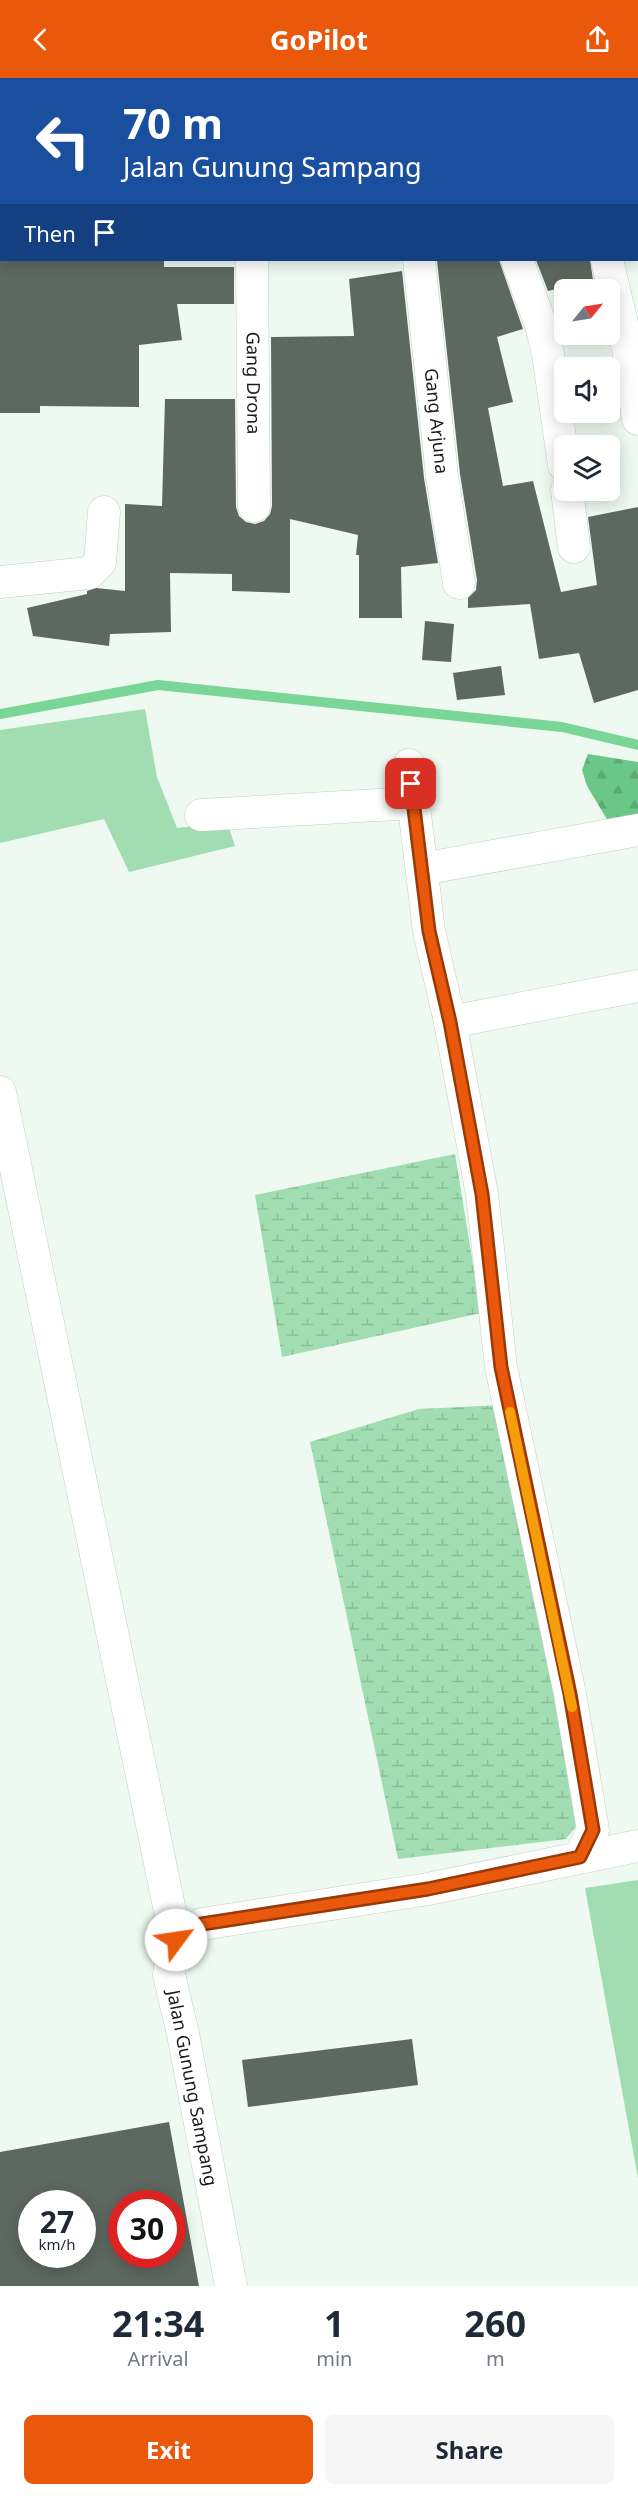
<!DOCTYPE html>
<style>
:root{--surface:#fff;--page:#f6f6f7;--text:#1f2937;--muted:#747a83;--accent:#ea580c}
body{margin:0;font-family:"Noto Sans",sans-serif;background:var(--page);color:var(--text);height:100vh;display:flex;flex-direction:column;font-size:22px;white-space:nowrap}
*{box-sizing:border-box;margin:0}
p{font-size:20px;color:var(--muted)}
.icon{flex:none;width:33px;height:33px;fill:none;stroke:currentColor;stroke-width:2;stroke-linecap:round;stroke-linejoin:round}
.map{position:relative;height:2208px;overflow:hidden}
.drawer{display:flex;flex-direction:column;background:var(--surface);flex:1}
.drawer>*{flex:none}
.guide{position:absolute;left:0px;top:0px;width:639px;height:183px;box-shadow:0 3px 15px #0003;background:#1a4fa0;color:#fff;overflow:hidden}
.needle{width:39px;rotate:60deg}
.tools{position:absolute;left:554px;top:201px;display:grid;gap:12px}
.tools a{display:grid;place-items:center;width:66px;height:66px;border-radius:9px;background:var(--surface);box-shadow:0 3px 15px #0003;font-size:30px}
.speed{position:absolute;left:18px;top:2112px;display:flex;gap:12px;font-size:30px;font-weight:700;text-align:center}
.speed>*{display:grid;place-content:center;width:78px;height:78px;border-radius:50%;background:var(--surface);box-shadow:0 3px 15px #0003;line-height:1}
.speed small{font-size:15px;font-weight:400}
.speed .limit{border:9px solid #d22;background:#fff;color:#111}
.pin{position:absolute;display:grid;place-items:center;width:51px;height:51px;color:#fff;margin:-26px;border-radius:12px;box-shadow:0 3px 9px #0006}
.me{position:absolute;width:66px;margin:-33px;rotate:59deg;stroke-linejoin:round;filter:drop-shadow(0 0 4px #0008)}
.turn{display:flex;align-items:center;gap:21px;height:126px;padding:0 24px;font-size:27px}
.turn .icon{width:78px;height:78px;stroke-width:2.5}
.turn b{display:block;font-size:42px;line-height:51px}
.then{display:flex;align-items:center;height:57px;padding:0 24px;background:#0003;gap:12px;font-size:22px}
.eta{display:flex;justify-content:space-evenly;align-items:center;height:102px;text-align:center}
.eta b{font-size:36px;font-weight:700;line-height:42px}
.cta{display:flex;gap:12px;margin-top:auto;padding:12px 24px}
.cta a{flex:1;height:69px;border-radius:9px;background:var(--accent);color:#fff;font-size:24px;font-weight:700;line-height:69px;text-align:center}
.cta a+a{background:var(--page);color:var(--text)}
header{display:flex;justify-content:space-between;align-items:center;height:78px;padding:0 24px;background:var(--accent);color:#fff;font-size:27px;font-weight:700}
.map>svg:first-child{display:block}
</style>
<header><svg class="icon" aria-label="back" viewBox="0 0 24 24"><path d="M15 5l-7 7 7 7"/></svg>GoPilot<svg class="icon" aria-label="share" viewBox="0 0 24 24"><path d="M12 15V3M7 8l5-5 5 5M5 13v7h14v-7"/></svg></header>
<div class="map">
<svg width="638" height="2208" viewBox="0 0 638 2208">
<defs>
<pattern id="forest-firs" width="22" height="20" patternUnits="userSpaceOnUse" patternTransform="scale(1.5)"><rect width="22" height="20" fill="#6bc788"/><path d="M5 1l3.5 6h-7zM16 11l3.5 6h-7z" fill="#5caa75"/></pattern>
<pattern id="wetland-marsh" width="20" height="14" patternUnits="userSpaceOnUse" patternTransform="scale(1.5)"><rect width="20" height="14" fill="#a1ddb1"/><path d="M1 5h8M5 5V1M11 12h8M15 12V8" fill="none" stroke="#8abd98"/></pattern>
</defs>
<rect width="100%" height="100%" fill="#eefaf1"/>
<path fill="#a1ddb1" d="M145,631L157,699L177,750L227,744L235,768L129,794L104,741L0,765V652Z
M638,1802V2100L585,1810Z"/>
<path fill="url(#forest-firs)" d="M588,676L638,684V737L608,743L587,708L582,692Z"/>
<path fill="url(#wetland-marsh)" d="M455,1076L481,1235L282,1279L255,1117Z
M501,1327L577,1747L566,1761L398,1781L310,1364L419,1331Z"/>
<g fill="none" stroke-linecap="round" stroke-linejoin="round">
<path stroke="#7ad697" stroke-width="10" d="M0,636L158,607L562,649L638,667"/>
</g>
<path fill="#5d6860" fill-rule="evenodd" d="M0,182H164V189H234V226H177L182,262L139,267V329L40,328V335H0Z
M437,182H499L523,251L497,259L513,324L488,330L503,408L533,403L561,514L597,507L588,439L638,429V612L594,625L579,575L539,581L530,526L468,530V520L476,512L477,502L460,396Z
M536,182H590L593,202L548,213Z
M402,193L424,400L438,485L401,489L402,540H359V477H356L358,457L290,441V515L232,513V496L170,495L171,554L110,556L109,568L33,558L27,530L87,516V513L96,510L125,513V426L162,428L165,321H235L236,429L239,438L246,444L255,446L264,443L270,436L272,428L271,259L354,258L349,201Z
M425,543L454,546L451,584L422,582Z
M501,588L505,617L457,622L453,595Z
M412,1961L418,2007L248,2029L242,1982Z
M169,2044L199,2208H0V2074ZM32,2126H82V2176H32ZM122,2126H172V2176H122Z"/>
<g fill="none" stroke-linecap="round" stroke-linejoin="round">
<g stroke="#c2cec5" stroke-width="33">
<g id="minor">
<path d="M245,0V2"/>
<path d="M328,0V2"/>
<path d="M472,0V2"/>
<path d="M89,2V0"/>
<path id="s1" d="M252,182L254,428"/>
<path id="s2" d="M419,182L442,398L459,505"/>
<path d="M517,182L541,247L548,276L564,387"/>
<path d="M607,182L628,271L638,341"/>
<path d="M567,412L574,469"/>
<path d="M0,504L89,495L100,484L104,434"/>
<path d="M409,687L429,853L450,944L482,1116L501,1289L570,1616L593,1752L580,1779"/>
<path d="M201,737L414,725"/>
<path d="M422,791L638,752"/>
<path d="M450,944L638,908"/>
<path d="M0,1014L176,1862"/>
<path d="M231,2208L183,1956L169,1897L172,1873L176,1862L202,1846L428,1811L638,1768"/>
</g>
</g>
<g stroke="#c2cec5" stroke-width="34">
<path id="tertiary" d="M0,17H2"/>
</g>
<use href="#minor" stroke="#fff" stroke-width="32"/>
<use href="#tertiary" stroke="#fff" stroke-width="33"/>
</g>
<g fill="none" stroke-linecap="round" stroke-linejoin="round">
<g stroke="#983908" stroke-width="15">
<path id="route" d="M176,1862L202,1846L428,1811L580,1779L593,1752L570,1616L501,1289L482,1116L450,944L429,853L411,706"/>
</g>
<use href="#route" stroke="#ea580c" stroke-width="10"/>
<path stroke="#f59e0b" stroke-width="10" d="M510,1334L572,1629"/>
</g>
<g text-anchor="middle" stroke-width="6" stroke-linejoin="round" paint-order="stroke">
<g font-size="18" fill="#181c19" stroke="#fff">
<text dy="6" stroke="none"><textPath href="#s1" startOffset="123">Gang Drona</textPath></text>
<text dy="6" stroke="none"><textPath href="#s2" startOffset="162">Gang Arjuna</textPath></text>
<text transform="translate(192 2010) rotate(79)" y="6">Jalan Gunung Sampang</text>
</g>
</g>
</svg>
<div class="tools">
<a><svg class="needle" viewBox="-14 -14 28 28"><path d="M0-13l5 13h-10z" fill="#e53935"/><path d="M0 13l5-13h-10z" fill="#747a83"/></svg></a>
<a><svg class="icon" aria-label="sound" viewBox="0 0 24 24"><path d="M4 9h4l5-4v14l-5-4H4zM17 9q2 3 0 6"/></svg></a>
<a><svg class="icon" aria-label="layers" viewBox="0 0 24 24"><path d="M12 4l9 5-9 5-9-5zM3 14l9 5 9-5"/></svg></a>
</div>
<div class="speed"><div>27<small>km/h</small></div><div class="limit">30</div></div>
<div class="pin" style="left:411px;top:706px;background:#d93025"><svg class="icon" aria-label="arrive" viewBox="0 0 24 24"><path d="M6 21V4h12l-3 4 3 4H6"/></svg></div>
<svg class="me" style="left:176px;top:1862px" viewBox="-20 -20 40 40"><circle r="19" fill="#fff"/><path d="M0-13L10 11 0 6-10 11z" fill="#ea580c"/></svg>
<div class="guide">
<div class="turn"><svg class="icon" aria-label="left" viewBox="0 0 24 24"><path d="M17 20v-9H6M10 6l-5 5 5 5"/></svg><div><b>70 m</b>Jalan Gunung Sampang</div></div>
<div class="then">Then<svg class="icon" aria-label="arrive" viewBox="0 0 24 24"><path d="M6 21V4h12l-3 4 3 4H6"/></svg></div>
</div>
</div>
<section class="drawer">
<div class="eta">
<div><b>21:34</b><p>Arrival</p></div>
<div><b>1</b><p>min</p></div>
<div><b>260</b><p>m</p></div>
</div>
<div class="cta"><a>Exit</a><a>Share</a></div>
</section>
